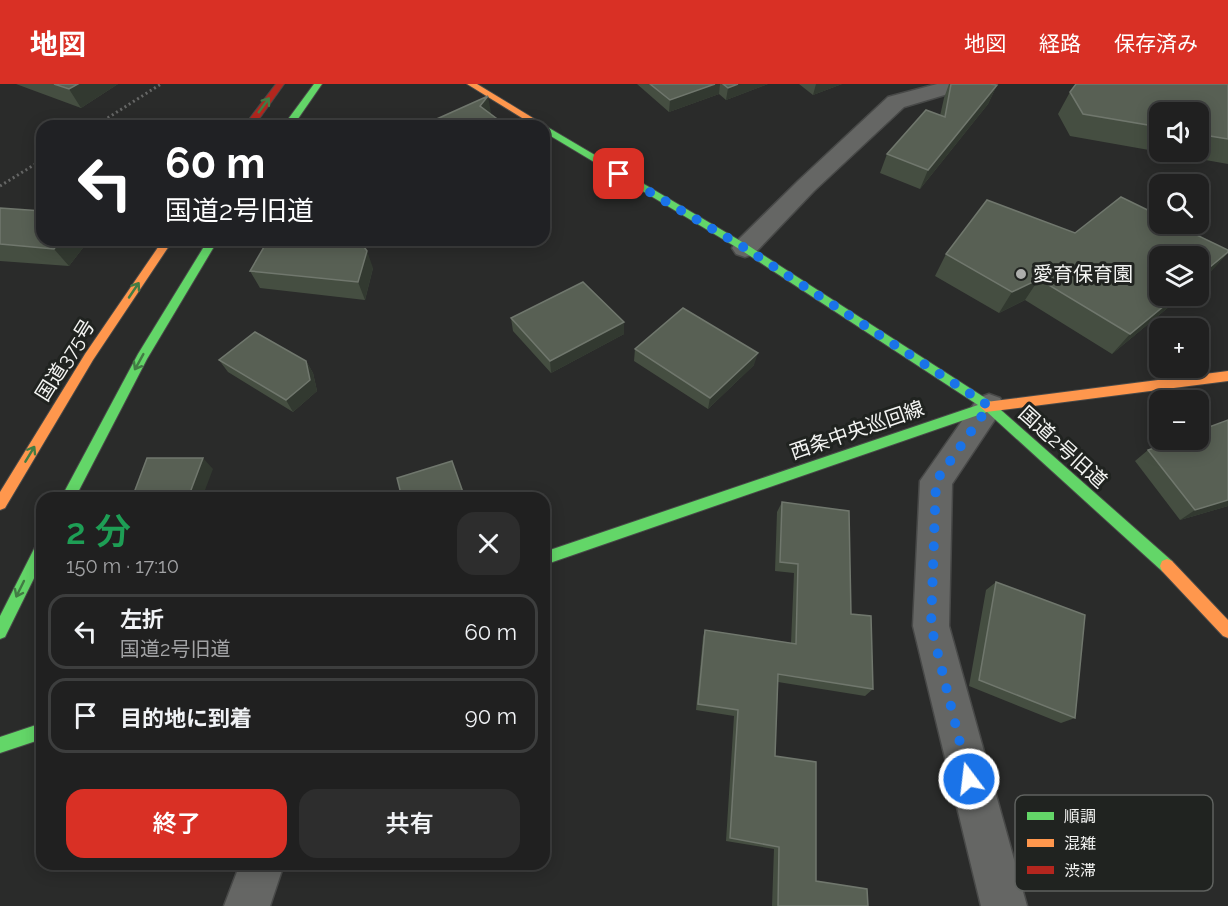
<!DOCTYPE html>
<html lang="ja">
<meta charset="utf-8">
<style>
:root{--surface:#202020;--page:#2d2d2d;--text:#f1f3f6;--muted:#a2a3a5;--line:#3d3e3e;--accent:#d93025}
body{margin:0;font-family:Raleway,"Noto Sans JP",sans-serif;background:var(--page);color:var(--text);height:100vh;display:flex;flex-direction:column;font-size:22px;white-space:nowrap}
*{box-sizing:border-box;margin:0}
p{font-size:20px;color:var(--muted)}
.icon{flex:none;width:33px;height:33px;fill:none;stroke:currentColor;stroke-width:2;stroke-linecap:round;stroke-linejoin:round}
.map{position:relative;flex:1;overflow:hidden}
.details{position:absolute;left:36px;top:408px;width:514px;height:378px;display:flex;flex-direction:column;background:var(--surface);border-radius:18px;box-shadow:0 3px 15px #0003,0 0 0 2px var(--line)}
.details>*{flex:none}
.banner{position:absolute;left:36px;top:36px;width:514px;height:126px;border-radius:18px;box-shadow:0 3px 15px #0003,0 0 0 2px var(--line);background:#202124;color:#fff;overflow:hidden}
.controls{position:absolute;left:1149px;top:18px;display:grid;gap:12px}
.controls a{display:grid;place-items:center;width:60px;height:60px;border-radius:12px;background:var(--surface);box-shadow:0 3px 15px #0003,0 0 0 2px var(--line);font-size:30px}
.pin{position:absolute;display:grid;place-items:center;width:51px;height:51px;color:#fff;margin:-26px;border-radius:12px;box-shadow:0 3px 9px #0006}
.me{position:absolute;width:66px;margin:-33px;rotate:345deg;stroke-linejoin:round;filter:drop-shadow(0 0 4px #0008)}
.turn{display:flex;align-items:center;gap:21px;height:126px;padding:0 30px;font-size:27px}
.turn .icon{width:78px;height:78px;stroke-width:2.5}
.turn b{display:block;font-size:42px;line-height:51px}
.round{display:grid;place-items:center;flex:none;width:63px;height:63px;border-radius:18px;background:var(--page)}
.summary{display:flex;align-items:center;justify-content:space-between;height:102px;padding:0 30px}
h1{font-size:36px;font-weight:600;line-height:45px;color:#1e9e55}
.cta{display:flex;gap:12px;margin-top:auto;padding:12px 30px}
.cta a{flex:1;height:69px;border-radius:18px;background:var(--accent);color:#fff;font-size:24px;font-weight:600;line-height:69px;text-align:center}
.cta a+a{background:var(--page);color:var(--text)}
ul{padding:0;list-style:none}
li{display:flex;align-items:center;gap:18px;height:75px;margin:0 12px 9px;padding:0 18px;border:3px solid var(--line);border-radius:18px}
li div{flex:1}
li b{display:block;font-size:22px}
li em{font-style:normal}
header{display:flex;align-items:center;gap:36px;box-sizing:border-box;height:84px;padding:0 30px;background:var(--accent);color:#fff}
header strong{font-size:28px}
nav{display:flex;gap:33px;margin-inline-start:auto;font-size:21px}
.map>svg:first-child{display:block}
</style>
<header>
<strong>地図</strong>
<nav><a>地図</a><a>経路</a><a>保存済み</a></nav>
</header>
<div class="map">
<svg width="1228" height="822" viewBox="0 0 1228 822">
<rect width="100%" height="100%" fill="#2a2b2a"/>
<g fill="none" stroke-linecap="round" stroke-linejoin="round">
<g stroke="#484948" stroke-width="3">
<path id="street" d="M937,0H971L968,4L904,23L814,107L754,170L745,173L736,170L732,164L736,158L798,97L888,13Z
M989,310L1000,314L1004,322L952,400L949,542L1027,822H981L913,542L920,397L978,314Z
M240,780H284L270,822H224Z"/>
</g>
<g stroke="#484948" stroke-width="2">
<path id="fast" d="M314,0H322L293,42H283Z
M544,41L749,162L993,319L1172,477L1174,482L1172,487L1167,489L1162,487L987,328L544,481V468L978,321L741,166L544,48V42H541Z
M208,156H218L147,275L75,414H61L138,270Z
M42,457V478L5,553L0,555V532L37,459Z
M42,639V655L0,669V653Z"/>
</g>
<g stroke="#484948" stroke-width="2">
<path id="slow" d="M467,0H477L546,42H535Z
M163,156H173L93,276L5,424L0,426V408L85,270Z
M1228,287V297L986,328L980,323L986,318Z
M1167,475L1172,477L1228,536V554L1223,552L1162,487L1160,482L1162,477Z"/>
</g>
<g stroke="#484948" stroke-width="2">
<path id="jam" d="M276,0H284L254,42H244Z"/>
</g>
<path stroke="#666766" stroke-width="3" stroke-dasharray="2 3" stroke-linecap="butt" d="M95,42L161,0
M0,102L42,76"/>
<use href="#street" fill="#656664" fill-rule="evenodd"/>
<use href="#fast" fill="#63d668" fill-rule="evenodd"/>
<use href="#slow" fill="#ff974d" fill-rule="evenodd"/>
<use href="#jam" fill="#b3261e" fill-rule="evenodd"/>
</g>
<path fill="#454e41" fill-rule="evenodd" d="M16,0H118L81,24Z
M637,0H768L726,16L719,10L669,28Z
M799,0H842L813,11Z
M949,0H990L997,1L988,20L920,105L880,89L887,70L940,32L944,14Z
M1228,0V80L1070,52L1058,30L1070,8ZM1160,28H1198V68H1160Z
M0,124L42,156H89L69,182L0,177Z
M1075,149L1228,169L1210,188L1198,197V172L1160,212H1182L1112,270L1025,216L999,229L935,192L946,170Z
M373,184L365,216L260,204L250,187Z
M511,234L624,238V250L551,289L513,247Z
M635,265L754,281L708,325L634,277Z
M219,276L306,277L313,289L317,307L293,328L228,288Z
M1228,336V422L1180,436L1135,377L1148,366Z
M782,418L851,530L873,605L865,612L778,598L775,672L816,797L868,822H772L774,765L726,757L734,632L696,626L703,553L705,546L791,559L794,489L775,487L777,428Z
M996,498L1075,634L1061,639L969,602L986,506Z"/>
<path fill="#323930" d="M78,0H118L81,24L69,5Z
M715,0H720L719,10L669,28L670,16Z
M738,0H768L726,16L728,4Z
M816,0H842L813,11Z
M997,1L988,20L920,105L928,86Z
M488,12L491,29L483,39L480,22Z
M61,156H89L69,182L54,165Z
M464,156H472L465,160Z
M367,167L373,184L365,216L358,198Z
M1228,169L1210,188L1198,197V193Z
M1039,195L1025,216L999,229L1012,208Z
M1176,212H1182L1112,270L1130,250Z
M624,238V250L551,289L550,277Z
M758,269L754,281L708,325L710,314Z
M306,277L313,289L317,307L293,328L286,316Z
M203,374L213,385L202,414H188Z
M1228,416V422L1180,436L1195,426Z"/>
<path fill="#586054" stroke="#70776d" stroke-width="1.5" d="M54,0H78L69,5Z
M650,0H715L670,16Z
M723,0H738L728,4Z
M951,0H990L997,1L928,86L887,70L926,26L945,33Z
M1076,0H1228V55L1198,50V28H1160V43L1083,30L1070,8Z
M488,12L480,22L504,40L499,42H421Z
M1121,113L1160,132V140H1174L1228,166V168L1198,193V172H1160V212H1176L1130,250L1039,195L1012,208L946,170L987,116L1075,149Z
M0,124L42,127V156H61L54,165L0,160Z
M268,156H359L367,167L358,198L250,187Z
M583,198L624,238L550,277L511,234Z
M683,224L758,269L710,314L635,265Z
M255,248L306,277L310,296L286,316L219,276Z
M1228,336V416L1195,426L1148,366L1176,356H1198V347Z
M147,374H203L188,414H132Z
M452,377L465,414H402L397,394Z
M782,418L849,427L851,530L871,532L873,605L778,590L775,672L816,678V797L867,805L868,822H778L779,763L730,754L738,626L698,620L705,546L796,560L798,480L780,478Z
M996,498L1085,531L1075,634L979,596Z"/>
<defs><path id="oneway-shaft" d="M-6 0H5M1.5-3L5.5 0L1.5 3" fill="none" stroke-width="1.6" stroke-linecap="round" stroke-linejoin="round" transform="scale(1.5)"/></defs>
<g stroke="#427c44">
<use href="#oneway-shaft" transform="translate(264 21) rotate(-54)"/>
<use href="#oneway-shaft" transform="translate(134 206) rotate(-56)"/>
<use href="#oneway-shaft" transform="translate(139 278) rotate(119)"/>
<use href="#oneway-shaft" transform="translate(30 370) rotate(-59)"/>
<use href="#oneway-shaft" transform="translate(20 505) rotate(116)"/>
</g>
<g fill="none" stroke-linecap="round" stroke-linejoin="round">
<path stroke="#1a73e8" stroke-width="10" stroke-dasharray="0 18" d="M619,90L745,164L989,322L936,397L931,542L969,695"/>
</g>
<circle fill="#adaeac" stroke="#202320" stroke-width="2" cx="1021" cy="190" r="6"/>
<g text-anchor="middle" stroke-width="6" stroke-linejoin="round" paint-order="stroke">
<g font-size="20" fill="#f3f4f2" stroke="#202320" text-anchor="start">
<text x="1033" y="197">愛育保育園</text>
</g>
<g font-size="20" fill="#f3f4f2" stroke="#202320">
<text transform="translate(65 276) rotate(-58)" y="7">国道375号</text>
<text transform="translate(857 346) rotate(-19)" y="7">西条中央巡回線</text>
<text transform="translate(1063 363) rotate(42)" y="7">国道2号旧道</text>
</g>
</g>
<rect x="1015" y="711" width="198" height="96" rx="9" fill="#202320" stroke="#5f625f" stroke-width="1.5"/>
<rect x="1027" y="728" width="27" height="8" fill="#63d668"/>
<rect x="1027" y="755" width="27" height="8" fill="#ff974d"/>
<rect x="1027" y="782" width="27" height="8" fill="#b3261e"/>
<g font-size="16" fill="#f3f4f2">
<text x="1064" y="738">順調</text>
<text x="1064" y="765">混雑</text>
<text x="1064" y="792">渋滞</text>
</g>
</svg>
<div class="controls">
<a><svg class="icon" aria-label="sound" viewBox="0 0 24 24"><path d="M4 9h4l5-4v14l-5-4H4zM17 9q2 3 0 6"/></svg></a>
<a><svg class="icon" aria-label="search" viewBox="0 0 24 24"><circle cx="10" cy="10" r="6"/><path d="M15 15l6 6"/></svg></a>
<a><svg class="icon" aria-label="layers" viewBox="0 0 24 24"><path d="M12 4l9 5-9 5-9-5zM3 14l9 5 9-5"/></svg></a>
<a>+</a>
<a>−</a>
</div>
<div class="pin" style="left:619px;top:90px;background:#d93025"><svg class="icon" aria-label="arrive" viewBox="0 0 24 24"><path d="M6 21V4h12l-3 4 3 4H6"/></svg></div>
<svg class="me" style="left:969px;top:695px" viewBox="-20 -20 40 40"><circle r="17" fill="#1a73e8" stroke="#fff" stroke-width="3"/><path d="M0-11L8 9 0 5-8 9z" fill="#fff"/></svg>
<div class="banner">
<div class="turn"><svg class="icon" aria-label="left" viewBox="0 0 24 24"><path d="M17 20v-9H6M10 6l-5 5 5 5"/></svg><div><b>60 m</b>国道2号旧道</div></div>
</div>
<section class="details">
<div class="summary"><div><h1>2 分</h1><p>150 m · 17:10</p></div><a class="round"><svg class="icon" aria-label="close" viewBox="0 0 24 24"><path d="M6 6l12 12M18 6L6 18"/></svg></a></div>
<ul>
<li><svg class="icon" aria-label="left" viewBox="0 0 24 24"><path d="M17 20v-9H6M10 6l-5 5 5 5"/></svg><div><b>左折</b><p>国道2号旧道</p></div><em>60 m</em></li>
<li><svg class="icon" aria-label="arrive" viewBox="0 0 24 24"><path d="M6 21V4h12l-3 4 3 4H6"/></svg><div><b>目的地に到着</b></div><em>90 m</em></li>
</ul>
<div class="cta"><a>終了</a><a>共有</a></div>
</section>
</div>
